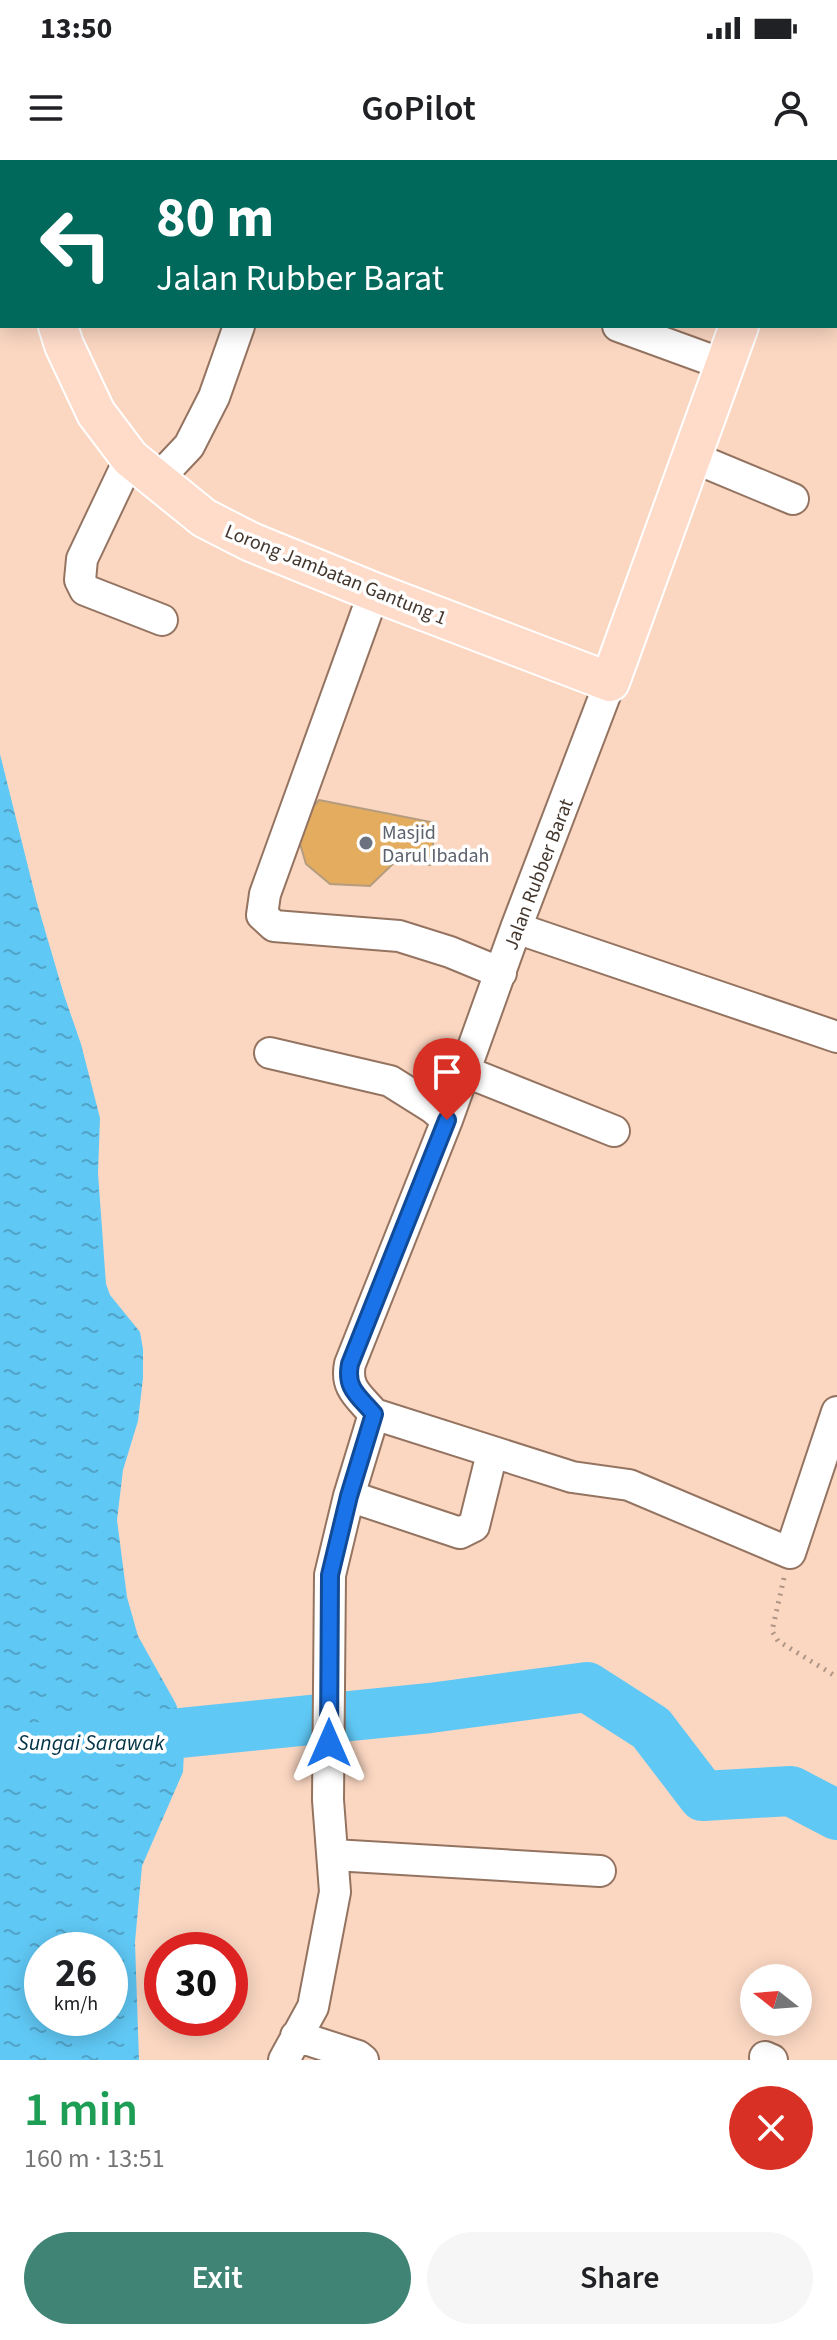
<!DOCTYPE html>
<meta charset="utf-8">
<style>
:root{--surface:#fff;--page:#f6f6f6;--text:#202124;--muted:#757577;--accent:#408476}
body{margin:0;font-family:"Source Sans 3",sans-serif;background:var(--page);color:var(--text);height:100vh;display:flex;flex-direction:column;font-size:30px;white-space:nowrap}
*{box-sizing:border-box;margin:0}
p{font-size:26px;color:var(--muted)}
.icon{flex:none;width:44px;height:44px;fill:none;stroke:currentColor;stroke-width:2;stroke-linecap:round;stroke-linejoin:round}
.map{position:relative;height:1900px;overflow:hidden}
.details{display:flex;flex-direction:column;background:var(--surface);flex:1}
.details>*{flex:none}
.guide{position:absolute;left:0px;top:0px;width:838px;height:168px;box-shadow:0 4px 20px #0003;background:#00695c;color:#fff;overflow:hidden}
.needle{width:52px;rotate:287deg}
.tools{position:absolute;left:740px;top:1804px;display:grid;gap:16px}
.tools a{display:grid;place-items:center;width:72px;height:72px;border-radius:50%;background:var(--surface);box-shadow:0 4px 20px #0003;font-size:40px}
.speed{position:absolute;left:24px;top:1772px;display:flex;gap:16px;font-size:40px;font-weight:700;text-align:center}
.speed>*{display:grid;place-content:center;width:104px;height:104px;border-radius:50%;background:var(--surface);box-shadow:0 4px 20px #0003;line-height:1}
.speed small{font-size:20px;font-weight:400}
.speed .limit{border:12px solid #d22;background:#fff;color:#111}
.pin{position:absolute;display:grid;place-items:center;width:68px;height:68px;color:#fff;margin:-82px -34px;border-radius:50% 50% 50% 0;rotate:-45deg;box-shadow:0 0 8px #0007}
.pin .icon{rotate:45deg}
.me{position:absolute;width:88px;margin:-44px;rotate:0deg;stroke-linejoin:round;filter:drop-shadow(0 0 6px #0008)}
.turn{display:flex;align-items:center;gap:28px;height:168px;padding:0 24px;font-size:36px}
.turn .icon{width:104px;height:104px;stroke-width:2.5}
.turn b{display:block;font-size:56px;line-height:68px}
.round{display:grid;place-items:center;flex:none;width:84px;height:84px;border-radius:42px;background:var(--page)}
.headline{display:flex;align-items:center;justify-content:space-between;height:136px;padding:0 24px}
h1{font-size:48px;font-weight:600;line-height:60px;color:#1e9e55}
.cta{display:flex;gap:16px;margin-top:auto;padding:16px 24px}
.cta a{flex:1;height:92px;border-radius:48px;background:var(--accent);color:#fff;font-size:32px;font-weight:600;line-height:92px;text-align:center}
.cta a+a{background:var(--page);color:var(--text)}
.status{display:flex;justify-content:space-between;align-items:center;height:56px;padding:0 40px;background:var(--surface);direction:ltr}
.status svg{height:22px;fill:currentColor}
header{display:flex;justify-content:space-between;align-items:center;height:104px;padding:0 24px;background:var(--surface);font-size:36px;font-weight:600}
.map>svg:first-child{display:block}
</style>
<div class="status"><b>13:50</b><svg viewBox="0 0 49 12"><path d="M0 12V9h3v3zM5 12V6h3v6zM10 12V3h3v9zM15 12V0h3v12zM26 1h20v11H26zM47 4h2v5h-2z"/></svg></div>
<header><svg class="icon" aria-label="menu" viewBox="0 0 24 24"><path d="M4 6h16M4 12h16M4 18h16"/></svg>GoPilot<svg class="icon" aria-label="person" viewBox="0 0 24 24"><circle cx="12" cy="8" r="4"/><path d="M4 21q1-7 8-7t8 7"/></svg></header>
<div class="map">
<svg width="837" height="1900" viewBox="0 0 837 1900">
<defs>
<pattern id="water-ripples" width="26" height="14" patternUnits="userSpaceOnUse" patternTransform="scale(2)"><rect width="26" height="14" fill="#60c8f5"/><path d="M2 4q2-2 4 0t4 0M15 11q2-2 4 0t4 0" fill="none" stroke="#51a3c7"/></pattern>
</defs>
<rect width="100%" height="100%" fill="#fbd7c2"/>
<path fill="url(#water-ripples)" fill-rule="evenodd" d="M0,594L37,743L64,835L81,884L100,958L98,1013L106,1124L110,1135L140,1172L143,1189V1218L138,1261L123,1310L117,1360L127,1437L138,1476L176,1544L185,1572L183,1612L142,1706L135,1782L139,1900H0ZM42,1790H110V1858H42Z"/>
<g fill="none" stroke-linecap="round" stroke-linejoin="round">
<path stroke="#60c8f5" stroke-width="50" d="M0,1591L430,1548L587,1527L651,1568L703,1636L791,1631L837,1655"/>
</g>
<path fill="#e4ac5f" stroke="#b49c7f" stroke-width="2" d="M189,0H284V2H188Z
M319,640L436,663L430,705L399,698L370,726L330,724L306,704L295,667Z"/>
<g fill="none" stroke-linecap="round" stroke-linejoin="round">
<g stroke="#947461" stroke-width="34">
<path id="minor" d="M152,0L159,2
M297,2L298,0
M836,60L837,61
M618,166L725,205
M692,297L793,339
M130,298L82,399L80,420L85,430L162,460
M156,321L189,286L214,237L239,166
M374,432L265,734L262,755L274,766L399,776L450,792L501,813
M516,768L837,877
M270,893L390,921L433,948L447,960
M464,911L614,971
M374,1254C359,1236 345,1228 350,1204L447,960L516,768L610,522
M374,1254L572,1317L629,1325L790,1393L837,1252
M349,1336L460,1373L474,1366L492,1293
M334,1695L600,1711
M296,1876L358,1896L363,1900
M765,1897L772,1900
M284,1900L313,1847L335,1732L328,1640L330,1415L349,1336L374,1254"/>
</g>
<g stroke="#fff" stroke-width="42">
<path id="major" d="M37,0L38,2
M800,2L801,0
M58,166L64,185L96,253L130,298L204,358L251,382L374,432L610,522L739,166"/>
</g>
<path stroke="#af9585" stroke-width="5" stroke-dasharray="2 6" stroke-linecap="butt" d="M784,1418L772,1471L778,1481L837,1517"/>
<use href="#minor" stroke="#fff" stroke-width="30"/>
<use href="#major" stroke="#ffdbca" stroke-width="38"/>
</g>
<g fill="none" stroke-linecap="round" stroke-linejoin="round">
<g stroke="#114b97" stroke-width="20">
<path id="route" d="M329,1583L330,1415L349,1336L374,1254C359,1236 345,1229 350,1204L447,960"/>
</g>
<use href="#route" stroke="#1a73e8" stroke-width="14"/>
</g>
<circle fill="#6b7280" stroke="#fff" stroke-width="3" cx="366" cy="683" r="8"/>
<g text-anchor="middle" stroke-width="7" stroke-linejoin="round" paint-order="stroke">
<g font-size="20" fill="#44372e" stroke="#fff">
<text transform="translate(336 414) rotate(22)" y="7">Lorong Jambatan Gantung 1</text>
<text transform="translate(538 714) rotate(-69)" y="7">Jalan Rubber Barat</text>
</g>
<g font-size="20" fill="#5b616d" stroke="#fff" text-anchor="start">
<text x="382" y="679">Masjid<tspan x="382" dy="23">Darul Ibadah</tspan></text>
</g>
<g font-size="22" font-style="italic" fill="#023446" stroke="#fff">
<text x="91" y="1590">Sungai Sarawak</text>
</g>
</g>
</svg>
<div class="tools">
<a><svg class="needle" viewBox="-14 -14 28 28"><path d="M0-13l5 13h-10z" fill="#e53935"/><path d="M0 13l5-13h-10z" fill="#757577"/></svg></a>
</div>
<div class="speed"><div>26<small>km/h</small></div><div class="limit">30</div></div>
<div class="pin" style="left:447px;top:960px;background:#d93025"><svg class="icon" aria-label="arrive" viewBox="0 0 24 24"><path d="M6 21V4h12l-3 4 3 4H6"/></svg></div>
<svg class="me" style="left:329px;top:1583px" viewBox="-20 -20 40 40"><path d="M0-17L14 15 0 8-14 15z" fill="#1a73e8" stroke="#fff" stroke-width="4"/></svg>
<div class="guide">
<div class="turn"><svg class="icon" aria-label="left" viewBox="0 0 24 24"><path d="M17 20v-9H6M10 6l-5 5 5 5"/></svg><div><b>80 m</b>Jalan Rubber Barat</div></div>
</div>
</div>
<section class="details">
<div class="headline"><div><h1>1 min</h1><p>160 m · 13:51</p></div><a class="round" style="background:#d93025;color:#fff"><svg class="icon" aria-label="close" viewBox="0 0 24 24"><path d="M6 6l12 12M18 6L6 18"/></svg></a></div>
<div class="cta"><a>Exit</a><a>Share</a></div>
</section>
